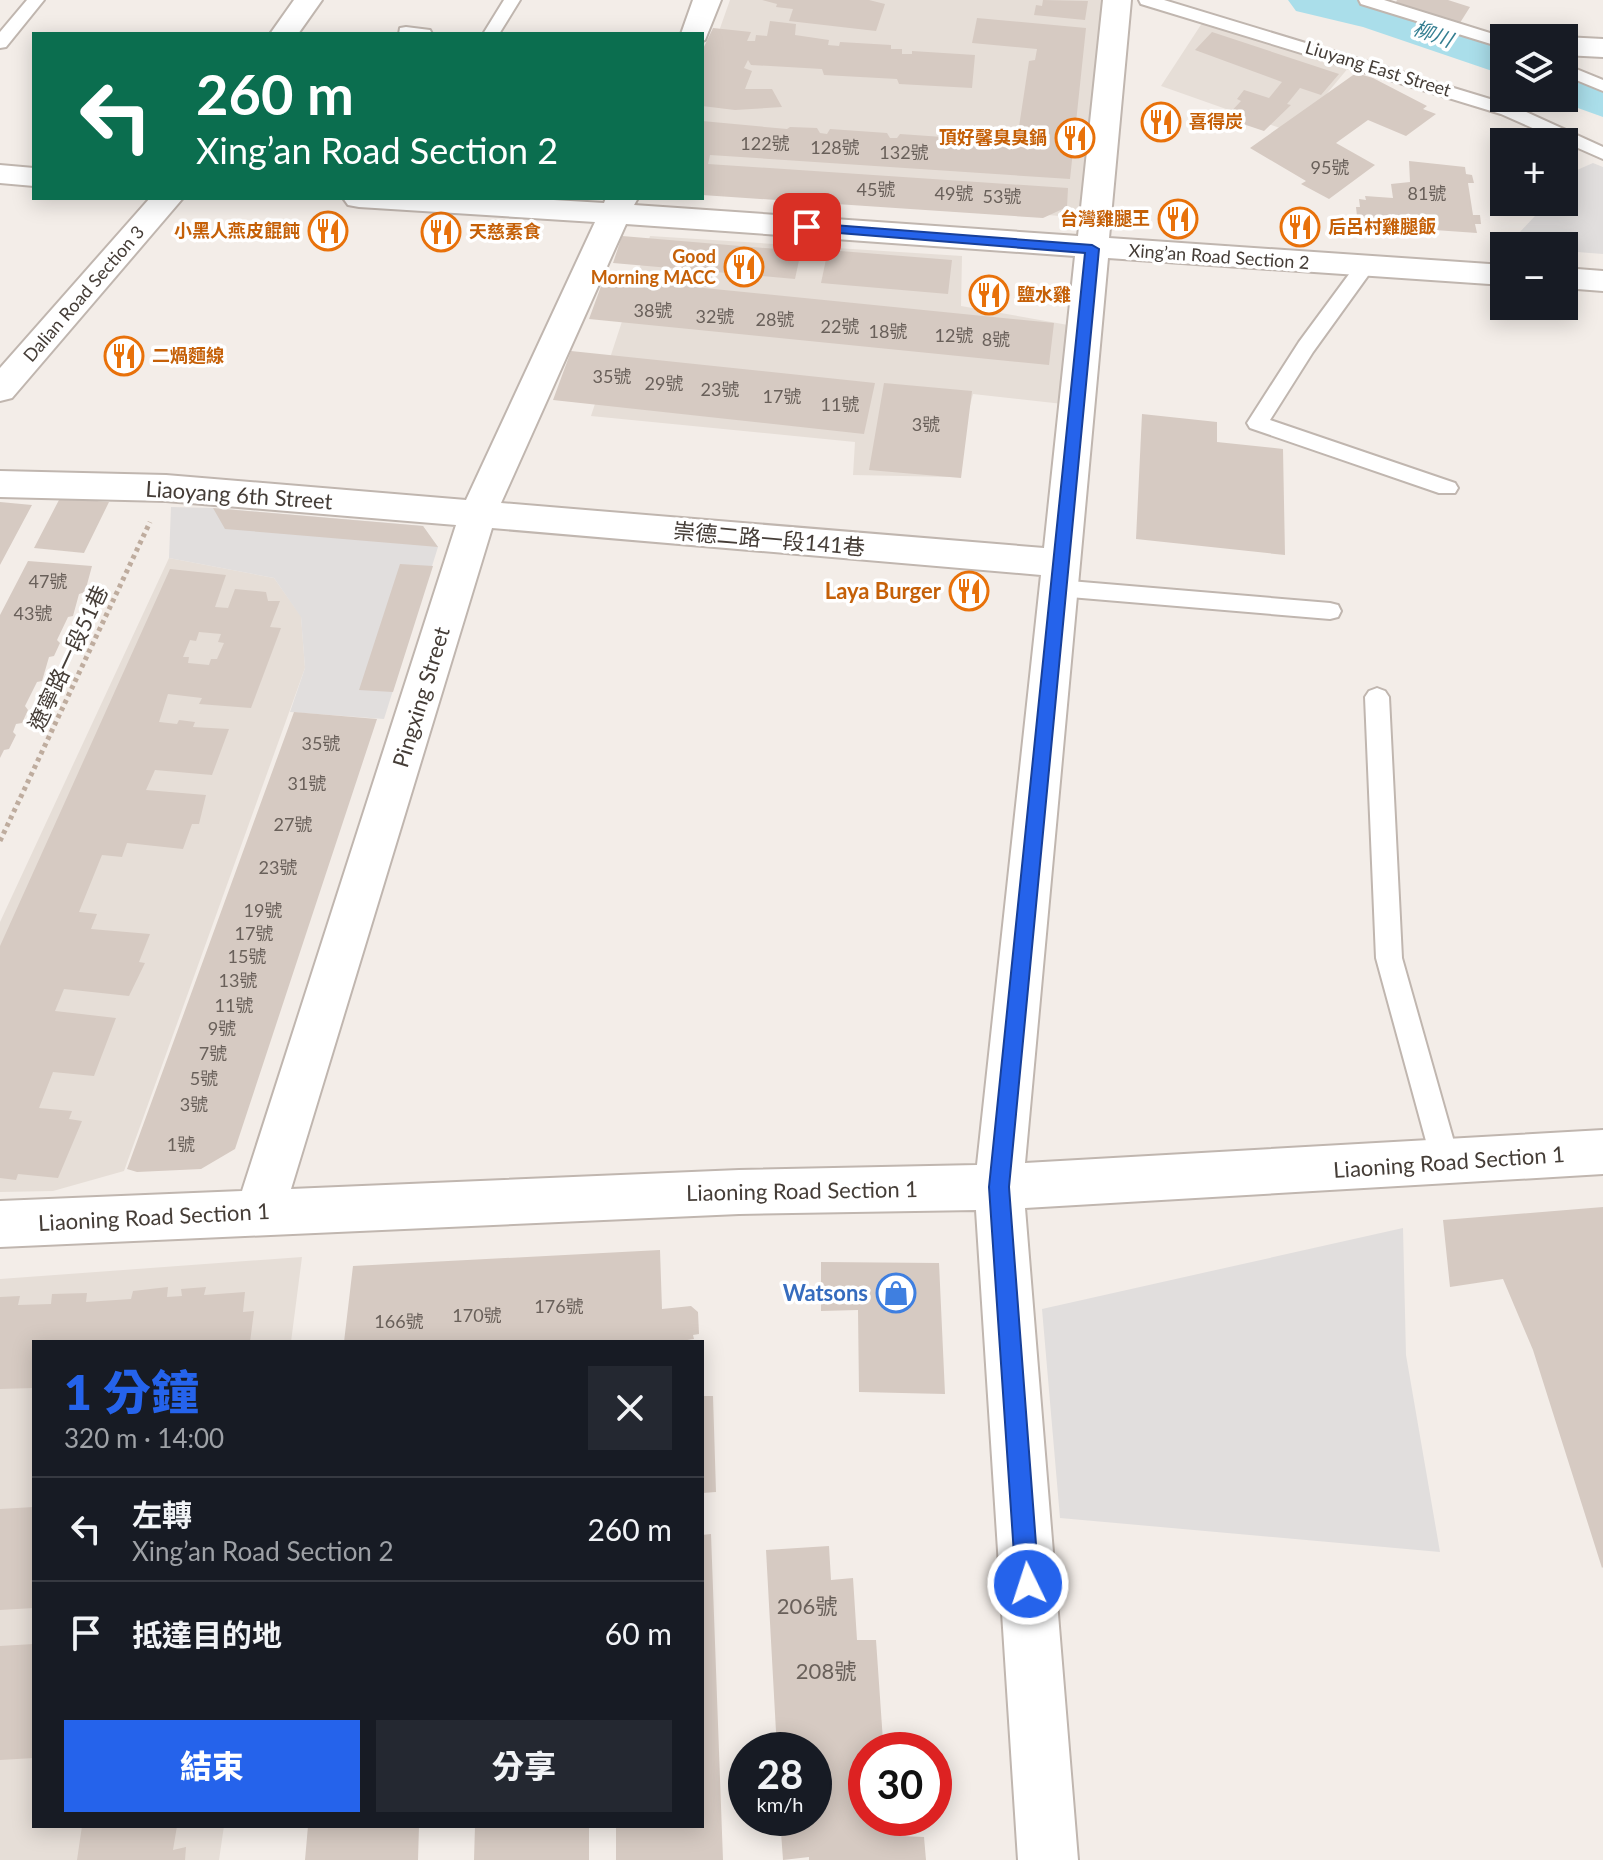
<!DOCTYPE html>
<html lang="zh-TW">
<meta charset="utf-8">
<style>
:root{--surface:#171b24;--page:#242831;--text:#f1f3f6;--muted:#9ea1a6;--line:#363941;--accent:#2563eb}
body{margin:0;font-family:Lato,"Noto Sans TC",sans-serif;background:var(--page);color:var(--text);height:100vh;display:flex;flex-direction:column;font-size:30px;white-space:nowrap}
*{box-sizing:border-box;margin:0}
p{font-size:26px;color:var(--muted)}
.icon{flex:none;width:44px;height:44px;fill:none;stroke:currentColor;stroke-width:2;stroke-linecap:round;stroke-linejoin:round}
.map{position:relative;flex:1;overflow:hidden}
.drawer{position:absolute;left:32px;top:1340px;width:672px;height:488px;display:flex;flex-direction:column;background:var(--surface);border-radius:0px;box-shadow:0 4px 20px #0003}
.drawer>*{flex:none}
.banner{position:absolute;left:32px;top:32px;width:672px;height:168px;border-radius:0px;box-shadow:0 4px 20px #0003;background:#0b6e4f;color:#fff;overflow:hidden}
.buttons{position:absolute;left:1490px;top:24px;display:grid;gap:16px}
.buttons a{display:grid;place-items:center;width:88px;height:88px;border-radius:0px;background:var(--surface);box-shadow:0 4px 20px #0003;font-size:40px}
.speed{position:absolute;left:728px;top:1732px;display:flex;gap:16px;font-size:40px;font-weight:700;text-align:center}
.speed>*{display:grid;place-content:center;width:104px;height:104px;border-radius:50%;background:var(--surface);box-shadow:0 4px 20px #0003;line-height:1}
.speed small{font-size:20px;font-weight:400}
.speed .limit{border:12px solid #d22;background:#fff;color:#111}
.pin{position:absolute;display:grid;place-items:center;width:68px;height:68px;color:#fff;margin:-34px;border-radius:16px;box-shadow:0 4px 12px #0006}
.me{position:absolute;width:88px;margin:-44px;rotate:356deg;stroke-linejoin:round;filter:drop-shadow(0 0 6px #0008)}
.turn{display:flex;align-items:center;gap:28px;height:168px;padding:0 32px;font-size:36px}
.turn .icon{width:104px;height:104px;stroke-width:2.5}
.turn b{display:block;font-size:56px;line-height:68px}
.round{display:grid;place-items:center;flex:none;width:84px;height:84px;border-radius:0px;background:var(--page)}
.summary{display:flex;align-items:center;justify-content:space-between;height:136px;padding:0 32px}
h1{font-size:48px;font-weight:800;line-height:60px;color:var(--accent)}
.primary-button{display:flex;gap:16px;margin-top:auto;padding:16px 32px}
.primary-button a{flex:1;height:92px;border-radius:0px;background:var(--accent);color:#fff;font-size:32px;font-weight:800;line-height:92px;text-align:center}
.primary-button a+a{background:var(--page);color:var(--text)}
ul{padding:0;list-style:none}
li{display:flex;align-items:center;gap:24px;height:104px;padding:0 32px;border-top:2px solid var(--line)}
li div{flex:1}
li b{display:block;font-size:30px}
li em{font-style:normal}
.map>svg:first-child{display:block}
</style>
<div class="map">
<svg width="1603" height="1860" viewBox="0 0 1603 1860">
<rect width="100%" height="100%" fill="#f3ede8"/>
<path fill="#e6ded7" d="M730,0H1120L1098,219L702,188V79Z
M1206,17L1354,61L1294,133L1161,86Z
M650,236L962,256L961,306L1068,325L1063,404L973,394L951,477L853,475L855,442L591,416Z
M169,558L274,578L301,616L305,668L124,1171L53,1191L0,1192V922Z
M302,1257L291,1342H34V1826H224L219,1860H0V1279Z"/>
<path fill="#e1dedd" d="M1593,163L1603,167V254L1564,251V246H1507L1548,202H1564V184L1577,170Z
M171,507L213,508L423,526L438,547L384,719L290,712L305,668L301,617L274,578L169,558Z
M1403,1228L1406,1355L1440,1552L1060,1518L1042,1309Z"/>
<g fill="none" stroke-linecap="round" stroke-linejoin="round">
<path fill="#aadeea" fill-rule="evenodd" d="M1288,0H1382L1398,4L1504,41V75L1363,27L1296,11Z
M1564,68L1603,80V117L1550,98H1564Z"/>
</g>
<path fill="#d6cac2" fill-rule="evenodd" d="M762,0H869L885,4L876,31L789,21L793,9L776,7L777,4Z
M1043,0L1088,1L1085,20L1034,15L1036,5L1042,6Z
M1397,0H1448L1470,7L1458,26L1393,8Z
M977,18L1086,28L1070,179L710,155L708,164L1068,188L1067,207L1043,218L702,195V121L787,129L790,127L817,128L820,133L827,134L830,129L887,133L890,138H897L900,134L957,138L959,142L968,143L971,139L997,140L1000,145L1023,146L1024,142L1017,140L1029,61L1035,60L1037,49L972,43Z
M770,21L796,24L795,35L829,40L828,45L839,46L840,42L891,45V49H902V54H912V51L975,55L972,88L899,84L897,79L824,75L822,69L751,65L748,60L744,68L752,71L745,89H772L782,107L735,110L702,106V51L713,28L751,32L747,41H755L756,35L767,36Z
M1212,32L1339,74L1321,95L1300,88L1287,104L1291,105L1264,131L1225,118L1241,101L1237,99L1244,90L1269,98L1282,82L1195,50Z
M1356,73L1373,78L1427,106L1423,109L1436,114L1406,136L1368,120L1336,143L1375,165L1329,199L1301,184L1306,181L1250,148Z
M1409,161L1465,167L1466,174L1472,175L1474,183H1468L1473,215H1480L1481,224H1475L1477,233L1364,225V217L1357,216L1356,207H1360L1359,199L1366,200L1365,196L1393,198L1391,184L1410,182Z
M622,236L801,251L795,279L613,263Z
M828,250L952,260L948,294L821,283Z
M604,278L1054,323L1049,365L589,319Z
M571,351L875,383L864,434L553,400Z
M884,383L972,391L961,478L869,470Z
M1142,414L1217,422V442L1283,449L1285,555L1136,539Z
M60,498L109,502L84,553L34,548Z
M0,502L32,505L0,565Z
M213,508L423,526L438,547L225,529Z
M28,561L92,566L85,592L79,594L73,616L68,617L57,640L60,643L54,656L49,657L42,681L37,682L25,706L28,710L22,723L16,724L13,732L16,735L9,749L4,750L0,758V615Z
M400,564L433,566L393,692L359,690Z
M170,569L226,575L215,607L228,608L235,589L266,592L268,601H280L270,627L281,628L251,708L199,704L202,698L168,694L159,722L177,724L179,720L195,722L193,727L229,729L212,775L155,770L146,790L206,795L199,824H192L183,849L127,843L122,857L102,855L79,912L97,914L91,929L150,934L139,962L145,963L129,996L64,989L55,1011L116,1018L94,1076L53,1072L39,1108L72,1111L69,1119L82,1121L58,1178L18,1174L16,1180L0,1178V946ZM199,632L221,634L218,642L224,643L217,659H211L209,665L188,663L189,657H183L190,640L196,641Z
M294,712L377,719L235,1149L201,1169L137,1172L127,1169Z
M1603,1207V1567L1602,1568L1533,1350L1503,1279L1450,1287L1443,1220Z
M660,1250L662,1309L691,1306L698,1312L699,1334L693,1335L694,1339L674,1342H344L353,1266Z
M821,1262L939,1263L945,1394L859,1392L858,1310L821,1311Z
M168,1287L167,1297L182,1296L181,1289L206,1287L204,1295L245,1292L243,1312L254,1311L250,1342H34V1388L0,1389V1297L20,1296L18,1305L51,1304L52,1294L87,1293L86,1302L131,1299L133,1291Z
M702,1396H713L716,1492L702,1493Z
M34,1507V1608L0,1610V1509Z
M711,1534L723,1860H616V1826H702V1535Z
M829,1546L831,1580L853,1578L857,1640H876L883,1741L893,1743L894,1750H866V1818H899L901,1836L924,1837L926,1860H809V1857L783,1860L780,1818H814V1750H777L766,1550Z
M34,1644V1758L0,1760V1646Z
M82,1826H177L173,1850L186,1847L185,1860H77Z
M308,1826H419L418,1860H305Z
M475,1826H589V1860H474Z"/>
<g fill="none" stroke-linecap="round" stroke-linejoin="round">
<g stroke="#c0b6af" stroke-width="4">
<path id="service" d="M27,0H44L6,47L0,48V32Z
M504,0H520L499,34H483Z
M1139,0H1164L1513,106L1603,147V159L1501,114L1141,4Z
M1359,0H1384L1506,38L1504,48L1361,4Z
M406,27L430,30L432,34H399L400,28Z
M1564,64L1603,80V91L1564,75Z
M1365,260L1375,266L1313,352L1270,420L1455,483L1458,488L1455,493H1439L1250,428L1247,423L1299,342L1358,262Z
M1058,580L1330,603L1338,605L1341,611L1338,617L1330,619L1058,596L1050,594L1047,588L1050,582Z
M1377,688L1385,691L1389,697L1402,958L1460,1163L1456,1172L1446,1176L1436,1172L1432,1163L1376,958L1365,697L1369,691Z"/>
</g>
<g stroke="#c0b6af" stroke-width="4">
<path id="minor" d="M294,0H322L298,34H270Z
M693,0H721L705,40L702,41V34H681Z
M1103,0H1131L1109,238L1504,265V285L1108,258L1025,1163L1603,1130V1174L1025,1208L1078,1860H1018L976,1210L739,1214L0,1247V1201L242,1191L456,525L166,501L0,497V471L166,475L466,500L595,222L359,207L348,205L343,198H520L604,203L606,198H638L634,205L1078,236ZM626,224L1075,256L1044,548L501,503ZM492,528L1041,575L977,1165L739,1170L291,1189Z
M1564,37L1603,39V57L1564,55V38H1561Z
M0,165L34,168V186L0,183Z
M150,198H183L12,398L0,401V368Z
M1564,268L1603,271V291L1564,288Z"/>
</g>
<path stroke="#beac9e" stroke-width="5" stroke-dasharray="4 4" stroke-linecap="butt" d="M0,841L150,522"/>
<use href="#service" fill="#fff" fill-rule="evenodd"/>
<use href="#minor" fill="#fff" fill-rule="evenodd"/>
</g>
<path fill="#2563eb" stroke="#184099" stroke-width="2" d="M807,223L1092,245L1099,249L1009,1187L1039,1584L1036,1592L1028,1595L1020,1592L1016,1584L989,1187L1085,253L802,230L800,227Z"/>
<defs>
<g id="restaurant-ring" transform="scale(2)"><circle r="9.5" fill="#fff" stroke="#e8710a" stroke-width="1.5"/><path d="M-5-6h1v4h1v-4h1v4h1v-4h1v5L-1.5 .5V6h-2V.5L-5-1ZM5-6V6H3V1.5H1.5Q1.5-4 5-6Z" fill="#e8710a"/></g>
<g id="shop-ring" transform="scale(2)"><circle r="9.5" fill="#fff" stroke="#3f7fe0" stroke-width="1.5"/><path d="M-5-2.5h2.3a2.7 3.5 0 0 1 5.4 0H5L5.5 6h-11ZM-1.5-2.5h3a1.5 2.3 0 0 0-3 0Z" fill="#3f7fe0"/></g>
</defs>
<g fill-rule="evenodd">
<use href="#restaurant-ring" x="1161" y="122"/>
<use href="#restaurant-ring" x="1075" y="138"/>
<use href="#restaurant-ring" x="1178" y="219"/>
<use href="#restaurant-ring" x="1300" y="227"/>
<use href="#restaurant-ring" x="328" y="231"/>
<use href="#restaurant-ring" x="441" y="232"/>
<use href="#restaurant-ring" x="744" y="267"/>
<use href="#restaurant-ring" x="989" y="295"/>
<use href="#restaurant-ring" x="124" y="356"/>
<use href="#restaurant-ring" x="969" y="591"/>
<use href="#shop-ring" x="896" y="1293"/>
</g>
<g text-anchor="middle" stroke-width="7" stroke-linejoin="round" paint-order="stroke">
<g font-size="18" fill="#453d37" stroke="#fff">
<text transform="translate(1378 69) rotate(17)" y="6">Liuyang East Street</text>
<text transform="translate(1219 257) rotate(4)" y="6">Xing’an Road Section 2</text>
<text transform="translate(84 294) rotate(-49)" y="6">Dalian Road Section 3</text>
</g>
<g font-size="18" font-weight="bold" fill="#c56008" stroke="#fff" text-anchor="start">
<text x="1189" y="128">喜得炭</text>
<text x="1047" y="144" text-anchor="end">頂好馨臭臭鍋</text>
<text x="1150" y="225" text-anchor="end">台灣雞腿王</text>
<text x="1328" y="233">后呂村雞腿飯</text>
<text x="300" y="237" text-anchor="end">小黑人燕皮餛飩</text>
<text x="469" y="238">天慈素食</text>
<text x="716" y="263" text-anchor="end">Good<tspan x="716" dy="21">Morning MACC</tspan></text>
<text x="1017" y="301">鹽水雞</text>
<text x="152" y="362">二煱麵線</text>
</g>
<g font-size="18" fill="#69605a">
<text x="765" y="150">122號</text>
<text x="835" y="154">128號</text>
<text x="904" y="159">132號</text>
<text x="1330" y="174">95號</text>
<text x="876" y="196">45號</text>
<text x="954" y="200">49號</text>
<text x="1427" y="200">81號</text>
<text x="1002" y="203">53號</text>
<text x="653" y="317">38號</text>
<text x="715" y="323">32號</text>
<text x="775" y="326">28號</text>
<text x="840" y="333">22號</text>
<text x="888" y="338">18號</text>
<text x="954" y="342">12號</text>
<text x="996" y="346">8號</text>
<text x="612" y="383">35號</text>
<text x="664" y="390">29號</text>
<text x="720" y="396">23號</text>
<text x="782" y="403">17號</text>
<text x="840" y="411">11號</text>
<text x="926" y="431">3號</text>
<text x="48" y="588">47號</text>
<text x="33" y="620">43號</text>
<text x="321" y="750">35號</text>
<text x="307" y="790">31號</text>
<text x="293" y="831">27號</text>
<text x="278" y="874">23號</text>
<text x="263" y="917">19號</text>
<text x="254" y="940">17號</text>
<text x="247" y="963">15號</text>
<text x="238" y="987">13號</text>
<text x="234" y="1012">11號</text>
<text x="222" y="1035">9號</text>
<text x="213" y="1060">7號</text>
<text x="204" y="1085">5號</text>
<text x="194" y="1111">3號</text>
<text x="181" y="1151">1號</text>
<text x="559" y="1313">176號</text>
<text x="477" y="1322">170號</text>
<text x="399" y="1328">166號</text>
</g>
<g font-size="20" font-style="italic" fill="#347e91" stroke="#fff">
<text transform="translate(1433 34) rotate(20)" y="7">柳川</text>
</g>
<g font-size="22" fill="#453d37" stroke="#fff">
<text transform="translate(239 495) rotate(4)" y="8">Liaoyang 6th Street</text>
<text transform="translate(769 539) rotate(5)" y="8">崇德二路一段141巷</text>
<text transform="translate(68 658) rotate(-65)" y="8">遼寧路一段51巷</text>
<text transform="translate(421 697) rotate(-73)" y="8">Pingxing Street</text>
<text transform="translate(1449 1162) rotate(-4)" y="8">Liaoning Road Section 1</text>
<text transform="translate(802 1191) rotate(-1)" y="8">Liaoning Road Section 1</text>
<text transform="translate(154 1217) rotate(-3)" y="8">Liaoning Road Section 1</text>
</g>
<g font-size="22" font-weight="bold" fill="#c56008" stroke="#fff" text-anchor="end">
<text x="941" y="599">Laya Burger</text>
</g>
<g font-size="22" font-weight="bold" fill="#366cbe" stroke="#fff" text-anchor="end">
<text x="868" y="1301">Watsons</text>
</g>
<g font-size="22" fill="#69605a">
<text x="807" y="1614">206號</text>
<text x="826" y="1679">208號</text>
</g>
</g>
</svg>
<div class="buttons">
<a><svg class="icon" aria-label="layers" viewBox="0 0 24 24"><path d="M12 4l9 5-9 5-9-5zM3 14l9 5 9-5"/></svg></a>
<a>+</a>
<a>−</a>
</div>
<div class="speed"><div>28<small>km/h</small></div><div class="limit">30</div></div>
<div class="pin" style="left:807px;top:227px;background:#d93025"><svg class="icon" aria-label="arrive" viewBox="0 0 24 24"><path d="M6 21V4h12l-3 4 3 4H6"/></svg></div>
<svg class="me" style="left:1028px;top:1584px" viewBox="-20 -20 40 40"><circle r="17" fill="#2563eb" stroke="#fff" stroke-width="3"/><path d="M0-11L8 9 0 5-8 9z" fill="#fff"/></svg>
<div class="banner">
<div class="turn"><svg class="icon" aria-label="left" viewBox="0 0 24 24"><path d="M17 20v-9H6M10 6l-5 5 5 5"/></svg><div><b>260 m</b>Xing’an Road Section 2</div></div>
</div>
<section class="drawer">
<div class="summary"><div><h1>1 分鐘</h1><p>320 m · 14:00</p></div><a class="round"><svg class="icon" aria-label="close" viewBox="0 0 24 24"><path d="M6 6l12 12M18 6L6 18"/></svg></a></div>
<ul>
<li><svg class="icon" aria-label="left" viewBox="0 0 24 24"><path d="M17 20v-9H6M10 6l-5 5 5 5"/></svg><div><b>左轉</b><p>Xing’an Road Section 2</p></div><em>260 m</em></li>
<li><svg class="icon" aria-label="arrive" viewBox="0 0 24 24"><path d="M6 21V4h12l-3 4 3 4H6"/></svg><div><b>抵達目的地</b></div><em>60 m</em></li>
</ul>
<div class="primary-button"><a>結束</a><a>分享</a></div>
</section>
</div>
